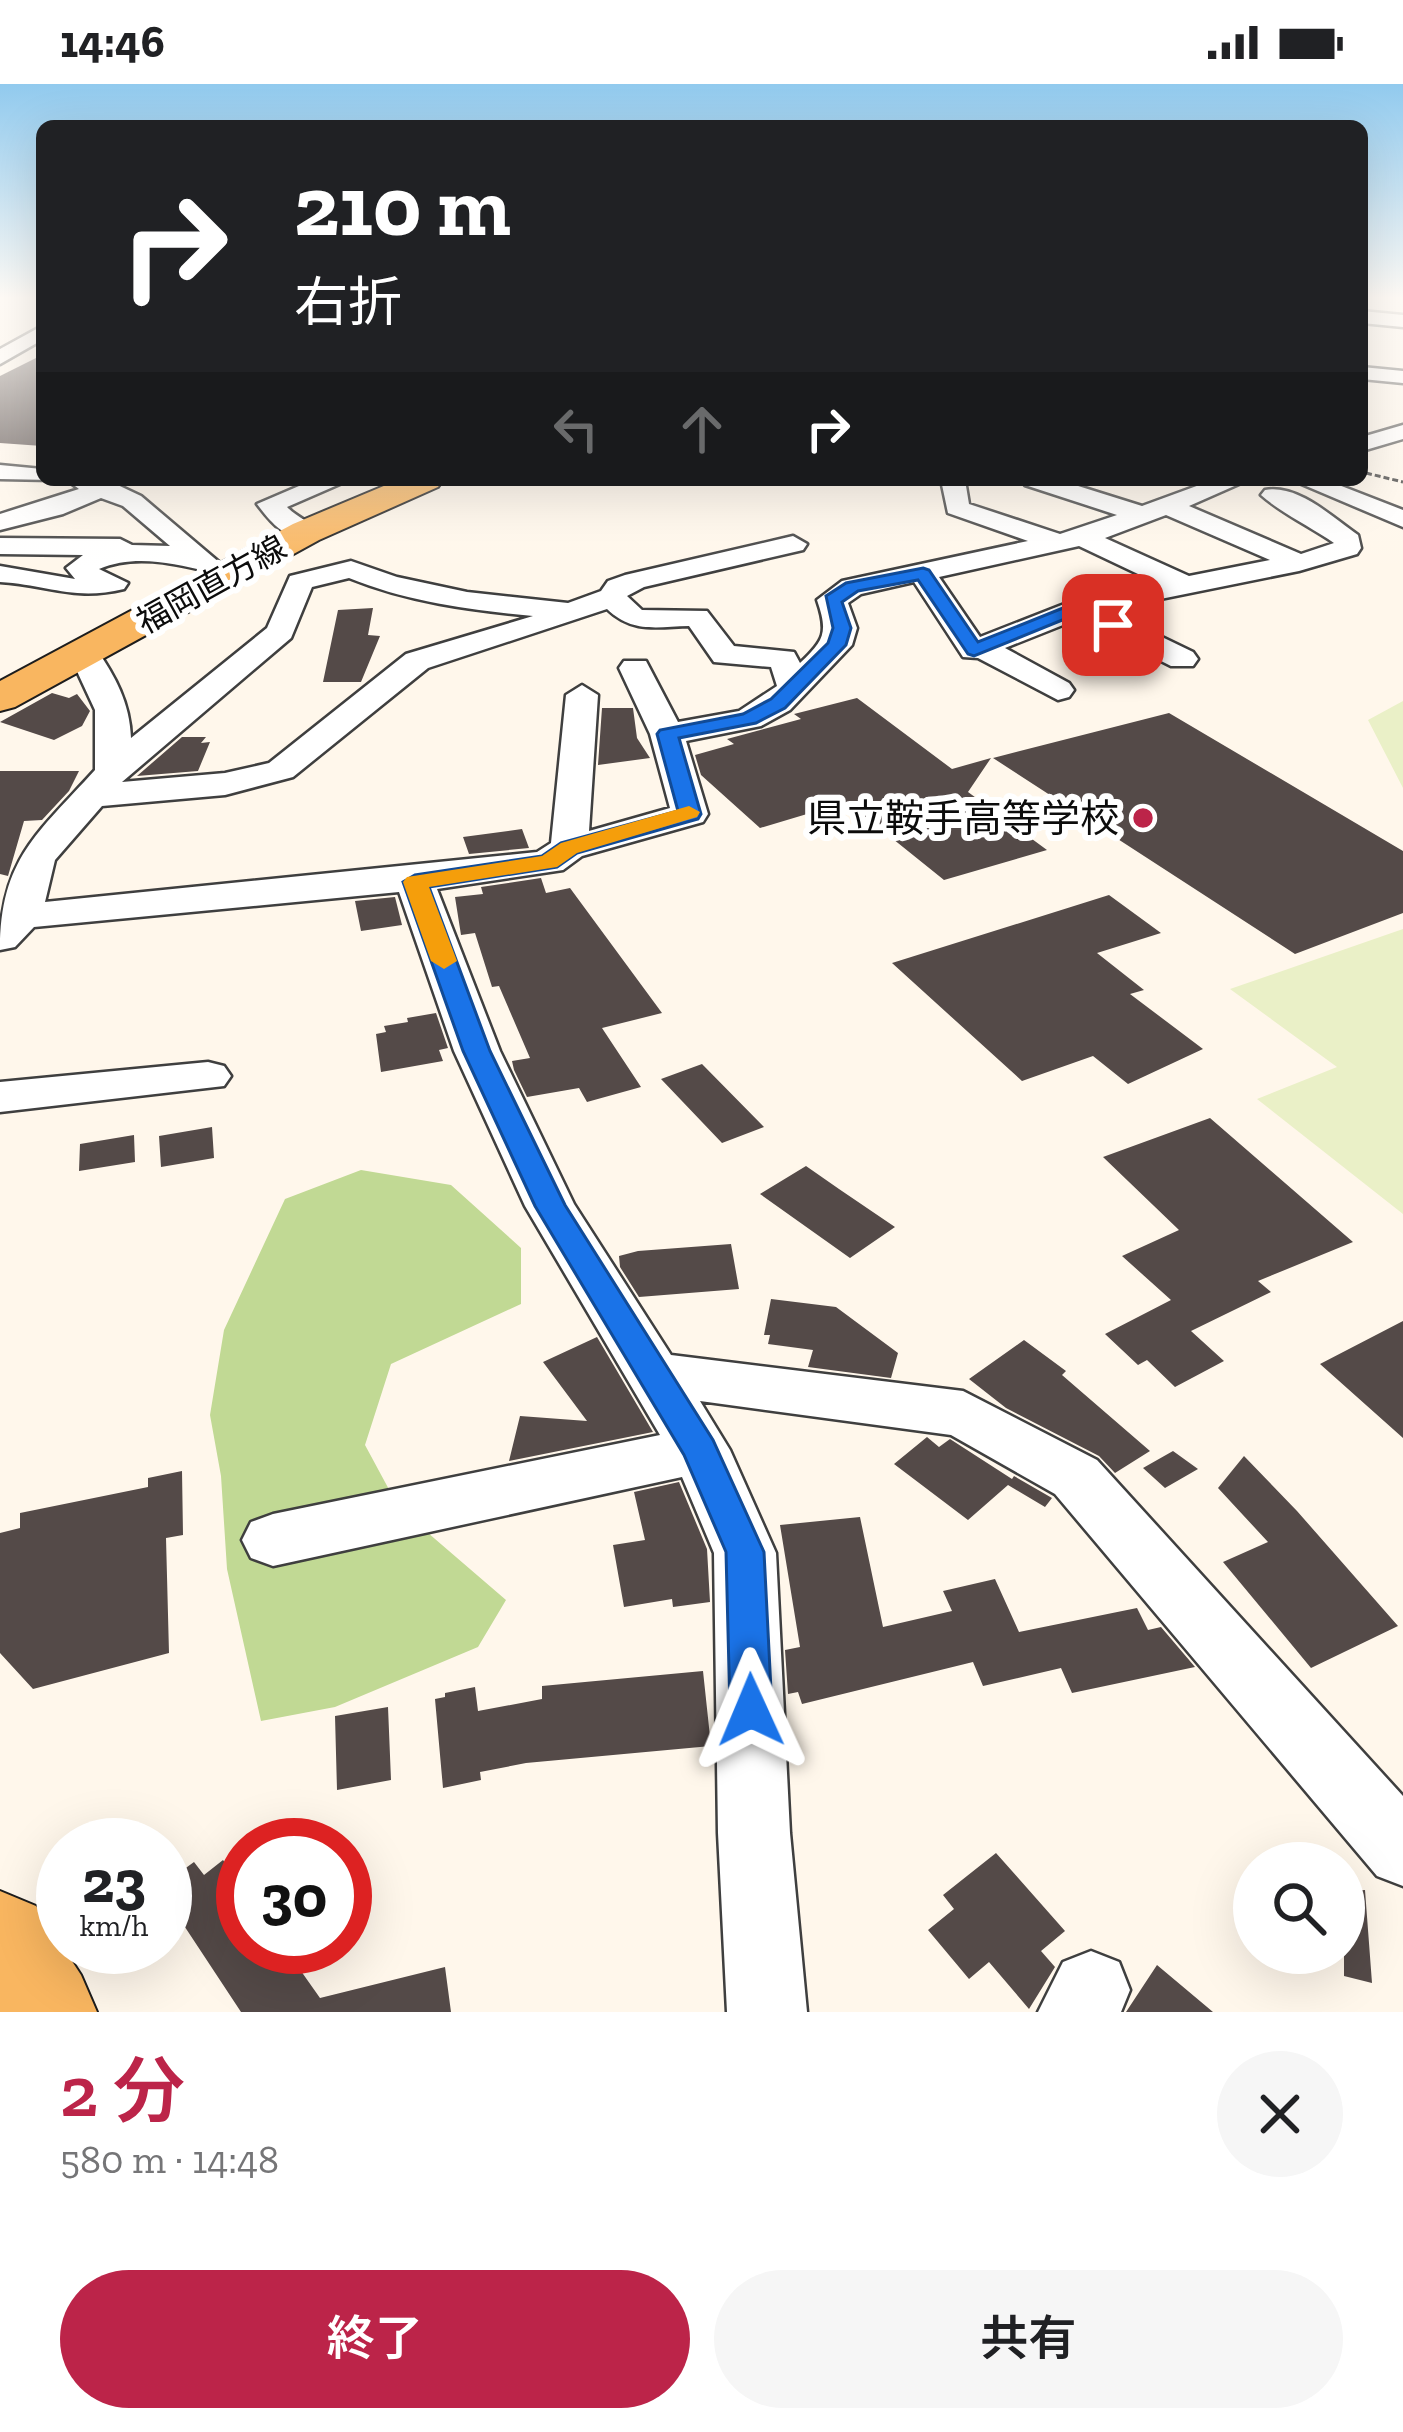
<!DOCTYPE html>
<html lang="ja">
<meta charset="utf-8">
<style>
:root{--surface:#fff;--page:#f6f6f6;--text:#202124;--muted:#757577;--accent:#bc2449}
body{margin:0;font-family:"Zilla Slab","Noto Sans JP",serif;background:var(--page);color:var(--text);height:100vh;display:flex;flex-direction:column;font-size:45px;white-space:nowrap}
*{box-sizing:border-box;margin:0}
p{font-size:39px;color:var(--muted)}
.icon{flex:none;width:66px;height:66px;fill:none;stroke:currentColor;stroke-width:2;stroke-linecap:round;stroke-linejoin:round}
.map{position:relative;height:1928px;overflow:hidden}
.drawer{display:flex;flex-direction:column;background:var(--surface);flex:1}
.drawer>*{flex:none}
.hud{position:absolute;left:36px;top:36px;width:1332px;height:366px;border-radius:18px;box-shadow:0 12px 48px #0002;background:#202124;color:#fff;overflow:hidden}
.tools{position:absolute;left:1233px;top:1758px;display:grid;gap:24px}
.tools a{display:grid;place-items:center;width:132px;height:132px;border-radius:50%;background:var(--surface);box-shadow:0 12px 48px #0002;font-size:60px}
.speed{position:absolute;left:36px;top:1734px;display:flex;gap:24px;font-size:60px;font-weight:700;text-align:center}
.speed>*{display:grid;place-content:center;width:156px;height:156px;border-radius:50%;background:var(--surface);box-shadow:0 12px 48px #0002;line-height:1}
.speed small{font-size:30px;font-weight:400}
.speed .limit{border:18px solid #d22;background:#fff;color:#111}
.pin{position:absolute;display:grid;place-items:center;width:102px;height:102px;color:#fff;margin:-51px;border-radius:24px;box-shadow:0 6px 18px #0006}
.me{position:absolute;width:132px;margin:-66px;rotate:359deg;stroke-linejoin:round;filter:drop-shadow(0 0 9px #0008)}
.turn{display:flex;align-items:center;gap:42px;height:252px;padding:0 60px;font-size:54px}
.turn .icon{width:156px;height:156px;stroke-width:2.5}
.turn b{display:block;font-size:84px;line-height:102px}
.lanes{display:flex;align-items:center;height:114px;padding:0 60px;background:#0003;justify-content:center;gap:60px;direction:ltr}
.lanes .off{opacity:.35}
.round{display:grid;place-items:center;flex:none;width:126px;height:126px;border-radius:63px;background:var(--page)}
.overview{display:flex;align-items:center;justify-content:space-between;height:204px;padding:0 60px}
h1{font-size:72px;font-weight:600;line-height:90px;color:var(--accent)}
.action{display:flex;gap:24px;margin-top:auto;padding:24px 60px}
.action a{flex:1;height:138px;border-radius:72px;background:var(--accent);color:#fff;font-size:48px;font-weight:600;line-height:138px;text-align:center}
.action a+a{background:var(--page);color:var(--text)}
.status{display:flex;justify-content:space-between;align-items:center;height:84px;padding:0 60px;background:var(--surface);direction:ltr}
.status svg{height:33px;fill:currentColor}
.map>svg:first-child{display:block}
</style>
<div class="status"><b>14:46</b><svg viewBox="0 0 49 12"><path d="M0 12V9h3v3zM5 12V6h3v6zM10 12V3h3v9zM15 12V0h3v12zM26 1h20v11H26zM47 4h2v5h-2z"/></svg></div>
<div class="map">
<svg width="1403" height="1928" viewBox="0 0 1403 1928">
<rect width="100%" height="100%" fill="#fff7eb"/>
<path fill="#c1d994" d="M361,1086L451,1101L521,1164V1220L391,1280L365,1361L399,1424L506,1516L478,1563L335,1623L261,1637L227,1485L221,1392L210,1331L224,1246L285,1115Z"/>
<path fill="#eaf0c7" d="M1403,617V704L1368,636Z
M1403,845V1130L1257,1015L1337,983L1230,905Z"/>
<path fill="#544a48" d="M42,271V362L0,359V292Z
M373,524L368,551L380,552L361,598H323L338,526Z
M52,609L69,614L77,610L90,627L82,642L54,656L0,638Z
M857,614L952,685L991,674L968,708L1047,766L944,796L847,718L760,744L701,691L695,671L734,660L727,655L801,635L794,630Z
M602,624H633L637,654L650,674L598,681Z
M1169,629L1403,767V829L1295,870L993,674Z
M182,653H206L201,659L210,658L198,687L137,692Z
M0,687H79L69,707L42,736L24,737L8,792L0,790Z
M522,745L529,764L469,770L463,753Z
M541,794L546,809L570,804L662,929L602,944L641,1003L587,1018L579,1004L527,1013L514,986L512,977L530,974L499,902L492,903L475,849L461,851L455,813L483,810L481,803Z
M1109,811L1161,849L1097,869L1144,906L1130,910L1203,965L1128,1000L1093,972L1022,997L892,879Z
M395,813L402,841L361,847L355,817Z
M436,929L448,964L439,966L443,977L381,988L376,950L386,948L384,942L408,938L407,934Z
M702,980L764,1043L722,1059L661,995Z
M1210,1034L1353,1158L1258,1197L1271,1208L1191,1247L1224,1277L1175,1303L1147,1276L1138,1281L1105,1250L1171,1216L1122,1172L1179,1146L1103,1073Z
M212,1043L214,1074L161,1083L159,1052Z
M134,1051L135,1078L79,1087L80,1060Z
M806,1082L839,1105L895,1143L850,1174L760,1110Z
M731,1160L739,1205L639,1213L620,1183L619,1172L638,1167Z
M771,1215L836,1223L898,1269L891,1294L808,1283L813,1266L768,1260L770,1251H764Z
M1403,1237V1354L1320,1280Z
M597,1253L653,1348L509,1377L520,1332L587,1337L543,1278Z
M1024,1256L1066,1287L1062,1291L1150,1367L1115,1389L1099,1372L1006,1324L969,1295Z
M927,1353L939,1363L950,1355L1012,1395L1014,1392L1052,1414L1045,1423L1008,1401L968,1436L894,1380Z
M1173,1367L1198,1385L1165,1404L1143,1384Z
M1244,1372L1297,1427L1398,1542L1311,1584L1223,1478L1268,1458L1218,1404Z
M182,1387L183,1451L166,1454L169,1569L33,1605L0,1569V1449L20,1444V1429L148,1403V1394Z
M679,1398L707,1465L710,1518L673,1523L672,1515L624,1523L613,1461L645,1456L634,1408Z
M860,1433L883,1543L952,1527L943,1507L995,1495L1019,1548L1137,1524L1148,1546L1161,1543L1195,1583L1072,1609L1061,1584L983,1602L973,1578L802,1620L798,1608L788,1610L785,1566L800,1563L780,1441Z
M703,1587L711,1662L526,1679L480,1688L481,1696L443,1704L435,1615L445,1613V1609L475,1603L478,1627L542,1615V1602Z
M388,1623L391,1696L337,1706L335,1632Z
M996,1769L1065,1847L1041,1867L1055,1883L1029,1925L989,1878L969,1895L928,1846L954,1825L943,1811Z
M223,1776L243,1803V1863H284L320,1914L445,1883L451,1928H241L179,1834L165,1846V1799L194,1778L204,1791Z
M1365,1806L1372,1899L1344,1892V1807Z
M1157,1881L1213,1928H1126Z"/>
<g fill="none" stroke-linecap="round" stroke-linejoin="round">
<g stroke="#3f3f3f" stroke-width="5">
<path id="minor" d="M1362,227L1403,231V243L1362,239Z
M42,242V256L0,280V265Z
M1362,283L1403,287V299L1362,295Z
M1403,341V355L1362,367V353Z
M0,381L42,385V396H52L0,395Z
M67,396H107L141,412L220,479L206,487C172,479 134,470 99,485L128,499L124,505C74,517 48,501 0,498V482L75,495L66,484L83,471L0,470V454L120,455L132,461L170,462L123,422L101,414L63,430L0,446V430L79,405Z
M313,396H349L287,423C296,433 312,438 319,448L315,454C288,459 272,440 257,420Z
M941,396H965L969,420L1060,450L1117,431L1025,401L1022,396H1059L1142,422L1213,396H1248L1189,422L1301,470L1334,459C1311,443 1281,429 1261,411L1265,406C1298,400 1332,433 1358,451L1361,464L1357,470L1299,487L1106,526L1193,568L1198,575L1193,582H1171L1078,535L1005,564L1069,599L1074,606L1069,613L1058,616L978,574L963,573L914,498L861,510L848,519L857,544L852,561L790,626L761,642L686,657L708,730L703,738L582,772L563,786L437,805L500,967L574,1120L671,1271L963,1307L1097,1376L1403,1712V1802L1377,1792L1055,1410L951,1351L700,1317L730,1366L776,1469L790,1749L807,1928H727L718,1749L714,1469L682,1393L273,1482L251,1474L242,1456L251,1438L273,1430L660,1351L525,1122L454,967L399,808L34,843L15,863L0,866C0,775 38,749 95,686V626L69,570L73,563H95C115,592 130,619 131,654L267,544L290,492L351,477L397,493L467,508L568,519L601,507L608,497L625,491L793,452L807,460L803,466L644,503L627,512L642,526L707,527L734,562L794,568L800,579C825,556 828,548 817,516L842,497L1028,457L948,429ZM1166,431L1270,476L1189,492L1105,454ZM1079,462L1157,499L1077,515L980,553L939,493ZM349,494C408,518 470,526 533,532L406,570L269,679L225,689L122,698L291,554L312,503ZM607,525C632,549 655,543 689,542L714,578L771,583L777,602L739,627L678,638L646,577H624L619,584L650,650L670,724L589,747L598,611L582,601L566,611L551,759L537,768L45,818L55,776L102,722L225,711L293,693L428,584Z
M1292,396H1326L1403,426V443Z
M208,978L224,982L231,992L224,1002L0,1028V998Z
M1091,1867L1119,1878L1130,1906L1121,1928H1038L1063,1878Z"/>
</g>
<g stroke="#1d1d1d" stroke-width="4">
<path id="major" d="M398,396H443L438,403L319,456L15,623L0,627V597L293,440Z
M0,1807L36,1822L81,1891L97,1928H0Z"/>
</g>
<path stroke="#2e2e2e" stroke-width="3" stroke-dasharray="6 3" stroke-linecap="butt" d="M1366,389L1403,398"/>
<use href="#minor" fill="#fff" fill-rule="evenodd"/>
<use href="#major" fill="#f9b660" fill-rule="evenodd"/>
</g>
<linearGradient id="sky" x2="0" y2="1"><stop stop-color="#91caee"/><stop offset="0.44" stop-color="#fffbf6"/><stop offset="1" stop-color="#fffbf6" stop-opacity="0"/></linearGradient>
<rect width="1403" height="486" fill="url(#sky)"/>
<path fill="#1a73e8" stroke="#114b97" stroke-width="3" d="M923,484L929,486L978,558L1078,518L1122,541L1113,546L1077,530L974,572L968,570L918,496L858,507L842,518L851,544L846,561L785,624L756,639L679,654L701,730L698,735L577,769L557,783L429,803L490,967L565,1121L713,1356L764,1468L772,1626L766,1639L751,1645L736,1639L730,1626L726,1468L684,1371L535,1122L463,967L403,798L415,791L542,772L561,759L678,727L657,650L660,646L743,630L771,615L828,559L833,544L826,512L846,499Z"/>
<path fill="#f59e0b" d="M689,722L700,728L697,733L577,769L557,783L429,803L457,877L444,885L431,877L403,798L407,793L542,772L561,759Z"/>
<circle fill="#bc2449" stroke="#fff" stroke-width="4.5" cx="1143" cy="734" r="12"/>
<g text-anchor="middle" stroke-width="12" stroke-linejoin="round" paint-order="stroke">
<g font-size="33" fill="#0c0c0c" stroke="#fff">
<text transform="translate(211 500) rotate(-29)" y="12">福岡直方線</text>
</g>
<g font-size="39" fill="#0c0c0c" stroke="#fff" text-anchor="end">
<text x="1119" y="748">県立鞍手高等学校</text>
</g>
</g>
</svg>
<div class="tools">
<a><svg class="icon" aria-label="search" viewBox="0 0 24 24"><circle cx="10" cy="10" r="6"/><path d="M15 15l6 6"/></svg></a>
</div>
<div class="speed"><div>23<small>km/h</small></div><div class="limit">30</div></div>
<div class="pin" style="left:1113px;top:541px;background:#d93025"><svg class="icon" aria-label="arrive" viewBox="0 0 24 24"><path d="M6 21V4h12l-3 4 3 4H6"/></svg></div>
<svg class="me" style="left:751px;top:1626px" viewBox="-20 -20 40 40"><path d="M0-17L14 15 0 8-14 15z" fill="#1a73e8" stroke="#fff" stroke-width="4"/></svg>
<div class="hud">
<div class="turn"><svg class="icon" aria-label="right" viewBox="0 0 24 24"><path d="M7 20v-9h11M14 6l5 5-5 5"/></svg><div><b>210 m</b>右折</div></div>
<div class="lanes"><svg class="icon off" aria-label="left" viewBox="0 0 24 24"><path d="M17 20v-9H6M10 6l-5 5 5 5"/></svg><svg class="icon off" aria-label="ahead" viewBox="0 0 24 24"><path d="M12 20V5M6 11l6-6 6 6"/></svg><svg class="icon" aria-label="right" viewBox="0 0 24 24"><path d="M7 20v-9h11M14 6l5 5-5 5"/></svg></div>
</div>
</div>
<section class="drawer">
<div class="overview"><div><h1>2 分</h1><p>580 m · 14:48</p></div><a class="round"><svg class="icon" aria-label="close" viewBox="0 0 24 24"><path d="M6 6l12 12M18 6L6 18"/></svg></a></div>
<div class="action"><a>終了</a><a>共有</a></div>
</section>
